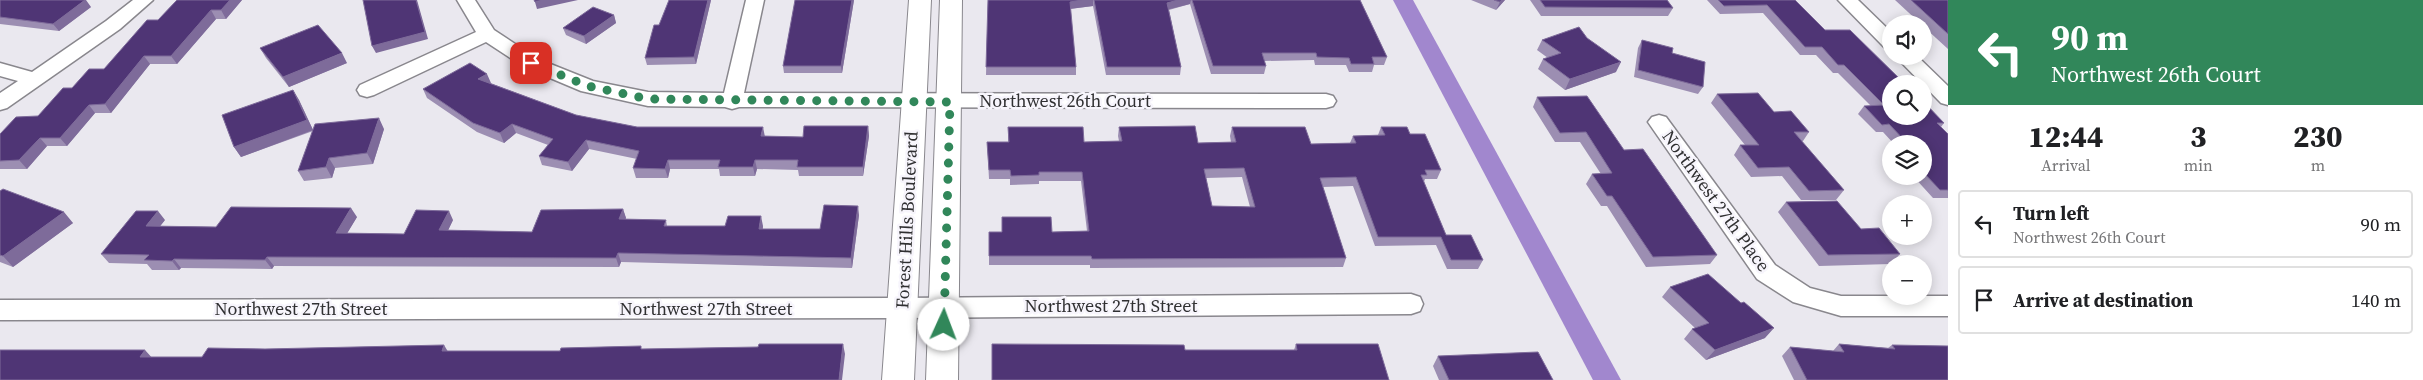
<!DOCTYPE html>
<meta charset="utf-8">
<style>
:root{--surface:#fff;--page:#f2f2f2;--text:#202124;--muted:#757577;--line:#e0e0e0}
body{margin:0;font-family:"Source Serif 4",serif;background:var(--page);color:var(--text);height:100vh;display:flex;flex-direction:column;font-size:19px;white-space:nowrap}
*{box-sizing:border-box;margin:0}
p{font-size:16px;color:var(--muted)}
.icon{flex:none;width:28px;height:28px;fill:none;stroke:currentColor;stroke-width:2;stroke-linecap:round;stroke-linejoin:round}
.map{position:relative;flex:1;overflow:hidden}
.panel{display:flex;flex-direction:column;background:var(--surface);width:475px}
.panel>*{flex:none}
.hud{background:#31875a;color:#fff;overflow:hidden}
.controls{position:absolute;left:1882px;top:15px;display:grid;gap:10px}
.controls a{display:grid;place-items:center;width:50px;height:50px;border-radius:50%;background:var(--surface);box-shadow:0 2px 12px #0003;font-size:25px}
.pin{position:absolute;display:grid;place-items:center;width:42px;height:42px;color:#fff;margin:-21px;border-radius:10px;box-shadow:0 2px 8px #0006}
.me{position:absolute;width:55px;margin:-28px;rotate:2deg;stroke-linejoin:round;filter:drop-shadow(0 0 4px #0008)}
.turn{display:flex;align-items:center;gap:18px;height:105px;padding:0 20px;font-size:22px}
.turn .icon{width:65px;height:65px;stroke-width:2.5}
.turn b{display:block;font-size:35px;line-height:42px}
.eta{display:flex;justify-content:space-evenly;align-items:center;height:85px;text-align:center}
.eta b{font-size:30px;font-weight:800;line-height:35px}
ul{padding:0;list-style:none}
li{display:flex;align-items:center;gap:15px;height:68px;margin:0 10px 8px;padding:0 10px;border:2px solid var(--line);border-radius:5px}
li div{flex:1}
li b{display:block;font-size:19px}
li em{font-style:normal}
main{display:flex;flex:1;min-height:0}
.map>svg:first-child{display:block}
</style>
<main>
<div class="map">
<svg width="1948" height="380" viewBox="0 0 1948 380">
<rect width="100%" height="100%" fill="#eae8ef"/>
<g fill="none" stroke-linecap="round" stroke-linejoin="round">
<path fill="#a187ce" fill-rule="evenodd" d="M1393,0H1413L1621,380H1593Z"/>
<g stroke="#89878d" stroke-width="3">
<path id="minor" d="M133,0H153L120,29L7,108L0,110V93L18,81L0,76V63L32,72L106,21Z
M457,0H475L494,30L538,59L593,81L648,92L724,93L746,0H764L744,93L1326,94L1333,96L1336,101L1333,106L1326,108L739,107L732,109L725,107L648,106L581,91L524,67L486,42L374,95L367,97L360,95L357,90L360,85L476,32Z
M1838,0H1858L1891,32V49L1884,47Z
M1895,56H1917L1948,86V105L1941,103Z
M1659,115L1666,117L1775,265L1810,288L1841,296H1948V316H1841L1793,302L1757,279L1648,122L1652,117Z
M1411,294L1420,297L1423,304L1420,311L1411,314L902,318L0,320V300L902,298Z"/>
</g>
<g stroke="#89878d" stroke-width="2">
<path id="tertiary" d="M909,0H931L914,380H882Z
M940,0H962L958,380H926Z"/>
</g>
<use href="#minor" fill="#fff" fill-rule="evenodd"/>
<use href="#tertiary" fill="#fff" fill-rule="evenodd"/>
</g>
<path fill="#9c8eb2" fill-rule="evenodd" d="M0,0L91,7L59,31L0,24Z
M177,0H242L226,19H216L177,64H150L111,113H95L67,146H47L27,169H0V134L38,116L72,88L104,69L158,20Z
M711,0L696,64L647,65L645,58L659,25Z
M854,0L842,73H784L783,66Z
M988,0H1360L1387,57L1384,65H1374L1372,72H1349L1346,65H1315L1314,60L1264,61L1266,66L1264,74H1211L1190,4L1169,10L1181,67L1180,75H1106L1093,6L1070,9L1076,67V75H986Z
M1471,0H1505L1496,10Z
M1530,0H1667L1673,8L1668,16H1541Z
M1707,0H1795L1825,30L1944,123L1941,127L1948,134V198H1933L1913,176H1924V144H1894L1883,132H1876L1858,114L1864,106H1871L1838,73H1833L1816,55H1800L1763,13L1720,14Z
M1895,0H1948V49L1924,27V24H1921Z
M614,15L616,23L586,44L566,35L563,28Z
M1587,38L1616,72L1565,90L1538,69L1543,59L1548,58L1537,50L1542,40Z
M1642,40L1672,53L1703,87L1698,94L1634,77L1638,48Z
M260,48L347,63L289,87L266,58Z
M490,83L576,115L637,127L765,136L803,137L868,126L869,136L863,176H799L798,170L757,169L755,176H720L719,169H670L668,178H636L633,168L637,159L589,149L572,171L542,165L539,156L548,145L516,133L504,143L477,132L427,98L423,89L491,83Z
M293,90L299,100L313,130L384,129L373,164L335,168L332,178L304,181L298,171L313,131L241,157L234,147Z
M1717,94L1774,112L1809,132L1803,141H1801L1844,190L1836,200H1801L1782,176L1751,177L1734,155L1740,145H1745L1711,103Z
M1537,97L1624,150L1717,255L1710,264L1646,267L1607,206H1601L1586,184L1592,174H1601L1580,142H1555L1533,107Z
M1008,127L1084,142L1119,141L1118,136L1119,127L1198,143L1231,142L1230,136L1232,127L1311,144L1350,143L1353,136L1378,135L1381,127L1410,134L1441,170L1437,179H1425L1424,182L1446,235L1483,260L1478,269H1447L1436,245L1375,246L1353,186L1323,187L1346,258L1343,267L1090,268V265H989V232H1002V217L1052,232L1087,231L1081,181H1039V184L1010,185V179H989L987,142H1008ZM1242,177L1250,207L1212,206L1206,178Z
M0,191L73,223L13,267L0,262Z
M1786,202L1861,229L1900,254L1891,264L1819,266L1778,212Z
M623,209L626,218L625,219L666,220L667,226H763V229H820L859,215L852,268L621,262L619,267L274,266L272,269L181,268L179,270H152L147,264L109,263L101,254L165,220L160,226L216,227L357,217L347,233L404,234L453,220L448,230L532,232Z
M1670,287L1741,303L1765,338L1706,360L1684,339L1692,329L1695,328L1662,297Z
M1296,344L1389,380L1185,350H1294Z
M1839,344L1888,348L1892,345L1948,380H1794L1782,356L1790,347L1833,351Z
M1438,356L1553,380H1439L1433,366Z"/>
<path fill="#7e6b9a" d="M85,0H86L91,7L59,31L53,24Z
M230,0H242L226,19L221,10Z
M416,0H417L428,39L376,53L372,46Z
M543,0H578L537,9L535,2Z
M708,0H711L696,64L694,57Z
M852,0H854L842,73L841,66Z
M1082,0H1093V6L1069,9L1070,2Z
M1178,0H1191L1190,4L1166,10L1167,3Z
M1502,0H1505L1496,10L1500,2Z
M211,10L216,19L177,64L171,56Z
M614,15L616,23L586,44L584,36Z
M342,53L347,63L289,87L283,77Z
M144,56L150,64L111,113L105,104Z
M1621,62L1616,72L1565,90L1570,79Z
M487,74L491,83L482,88L478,79Z
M293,90L299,100L313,130L241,157L234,147Z
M89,105L95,113L67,146L60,138Z
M379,118L384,129L373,164L367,153Z
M512,124L516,133L504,143L500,133Z
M868,126L869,136L863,176V167Z
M763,127L765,137L761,136Z
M40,138L47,146L27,169L19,160Z
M586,140L589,149L572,171L568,162Z
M329,158L335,168L332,178L326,167Z
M668,160L670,169L668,178L665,169Z
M755,160L757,169L755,176L753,167Z
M858,206L859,215L852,268L851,258Z
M351,208L357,217L342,242L336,233Z
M623,209L626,218L622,228L619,219Z
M158,211L165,220L153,235L146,226Z
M449,211L453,220L444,239L439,230Z
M64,212L73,223L13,267L3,256Z
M761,216L763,226L761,238L759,229Z
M618,253L621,262L619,267L616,258Z
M267,257L274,266L272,269L265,260Z
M174,259L181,268L179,270L172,261Z
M1774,328L1765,338L1706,360L1715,350Z
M843,344L845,354L842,380H839Z
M444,345L450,355L442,351Z
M145,350L154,360L140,357Z"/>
<path fill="#4f3575" stroke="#7e6b9a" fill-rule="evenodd" d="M0,0H85L53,24L0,17Z
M177,0H230L221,10H211L171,56H144L105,104L89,105L60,138H40L19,160L0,161V134L16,117L38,116L63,88H72L89,69H104L147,20H158Z
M363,0H416L425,32L372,46Z
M534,0H543L535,2Z
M669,0H708L694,57L645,58L654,25H659Z
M795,0H852L841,66H783Z
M988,0H1082L1070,2L1076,67H986Z
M1094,0H1178L1167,3L1181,67H1107Z
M1192,0H1360L1387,57H1372L1374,64H1351L1349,58L1317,57L1316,53H1262L1266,66H1213Z
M1494,0H1502L1500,2Z
M1540,0H1667L1673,8L1545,7Z
M1718,0H1795L1825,30H1850L1905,84H1891V116H1924V102L1944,123H1937L1948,134V190H1940L1924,173V168H1931L1924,160V144H1908L1889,124L1882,125L1864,106L1884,105L1844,65H1838L1822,47H1805L1767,5L1724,6Z
M1911,0H1948V34Z
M593,7L614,15L584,36L563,28Z
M318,25L342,53L283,77L260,48Z
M1579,27L1587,38L1621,62L1570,79L1543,59L1561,53L1542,40Z
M1642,40L1673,48L1672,53L1705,62L1703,87L1638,70Z
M470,63L487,74L478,79L576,115L637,127H763L761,136L803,137L804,126H868L863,167H797L798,160H755L753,167H718L720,160H668L665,169L633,168L639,151L586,140L568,162L539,156L553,139L512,124L500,133L473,123L423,89Z
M293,90L307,120L234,147L222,115Z
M1758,93L1774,112L1791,111L1809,132H1794L1844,190L1809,191L1789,167L1758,168L1740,145H1759L1717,94Z
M1587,96L1624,150L1643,149L1717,255L1653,257L1612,196H1607L1592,174L1612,173L1586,132L1560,133L1537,97Z
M379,118L367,153L329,158L326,167L298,171L315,124Z
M1195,126L1198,143L1236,142L1232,127H1305L1311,144L1356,143L1353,136L1385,135L1381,127H1407L1410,134H1425L1441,170H1425L1427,175H1421L1446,235H1471L1483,260H1451L1441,237H1378L1356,177L1320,178L1346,258L1092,259L1091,256H989V232H1002V217H1051L1052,232L1089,231L1082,172H1039V175L1011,176L1010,170H989L987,142H1009L1008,127H1083L1084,142L1122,141L1119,127ZM1244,168L1255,207L1212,206L1204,169Z
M3,189L64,212L3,256L0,255V191Z
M1837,201L1861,229L1879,228L1900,254L1828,255L1786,202Z
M824,205L858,206L851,258L618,253L616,258L267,257L265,260L174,259L172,261L144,260L149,255L101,254L136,211H158L146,226L216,227L231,207L351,208L336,233L404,234L416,210L449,211L439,230L532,232L541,210L623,209L619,219L666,220L664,226H725L728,216H761L759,229H820Z
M1708,274L1741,303L1744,302L1774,328L1715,350L1692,329L1709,323L1670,287Z
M759,344H843L839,380H0V350H145L140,357H202L208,348L265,349L444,345L442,351H560L561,348L641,346V349L758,347Z
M992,344L1184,345L1185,350H1297L1296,344H1378L1389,380H992Z
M1839,344L1895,349L1892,345L1948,346V380H1807L1790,347L1844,352Z
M1538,352L1553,380H1449L1438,356Z"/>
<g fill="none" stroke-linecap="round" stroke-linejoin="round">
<path stroke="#31875a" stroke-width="9" stroke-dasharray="0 16.2" d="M531,63L588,86L648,99L950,102L944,325"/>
</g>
<g text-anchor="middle" stroke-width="5" stroke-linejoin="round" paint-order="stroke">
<g font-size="18" fill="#303032" stroke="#f7f5fc">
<text x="1065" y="107">Northwest 26th Court</text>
<text transform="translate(1716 201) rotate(54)" y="6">Northwest 27th Place</text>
<text transform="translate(907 220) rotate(-87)" y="6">Forest Hills Boulevard</text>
<text x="1111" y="312">Northwest 27th Street</text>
<text x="301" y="315">Northwest 27th Street</text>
<text x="706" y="315">Northwest 27th Street</text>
</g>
</g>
</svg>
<div class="controls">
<a><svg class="icon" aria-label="sound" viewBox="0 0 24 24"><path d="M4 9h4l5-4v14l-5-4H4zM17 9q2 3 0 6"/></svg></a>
<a><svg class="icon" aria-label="search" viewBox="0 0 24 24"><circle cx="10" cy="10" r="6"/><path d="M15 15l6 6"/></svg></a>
<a><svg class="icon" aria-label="layers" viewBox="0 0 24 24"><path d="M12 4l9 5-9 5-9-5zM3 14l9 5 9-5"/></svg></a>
<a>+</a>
<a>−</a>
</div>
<div class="pin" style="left:531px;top:63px;background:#d93025"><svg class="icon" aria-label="arrive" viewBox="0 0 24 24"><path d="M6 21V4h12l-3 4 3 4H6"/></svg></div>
<svg class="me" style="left:944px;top:325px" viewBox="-20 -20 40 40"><circle r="19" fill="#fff"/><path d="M0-13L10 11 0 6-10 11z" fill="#31875a"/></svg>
</div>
<section class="panel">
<div class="hud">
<div class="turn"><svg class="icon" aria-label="left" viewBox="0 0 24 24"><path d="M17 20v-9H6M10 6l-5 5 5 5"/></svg><div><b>90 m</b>Northwest 26th Court</div></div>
</div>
<div class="eta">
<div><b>12:44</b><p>Arrival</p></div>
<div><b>3</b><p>min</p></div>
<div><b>230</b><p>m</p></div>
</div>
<ul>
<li><svg class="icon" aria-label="left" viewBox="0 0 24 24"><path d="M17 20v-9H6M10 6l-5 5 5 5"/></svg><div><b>Turn left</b><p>Northwest 26th Court</p></div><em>90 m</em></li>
<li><svg class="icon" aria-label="arrive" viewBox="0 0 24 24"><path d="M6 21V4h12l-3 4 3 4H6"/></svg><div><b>Arrive at destination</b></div><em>140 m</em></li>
</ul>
</section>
</main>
